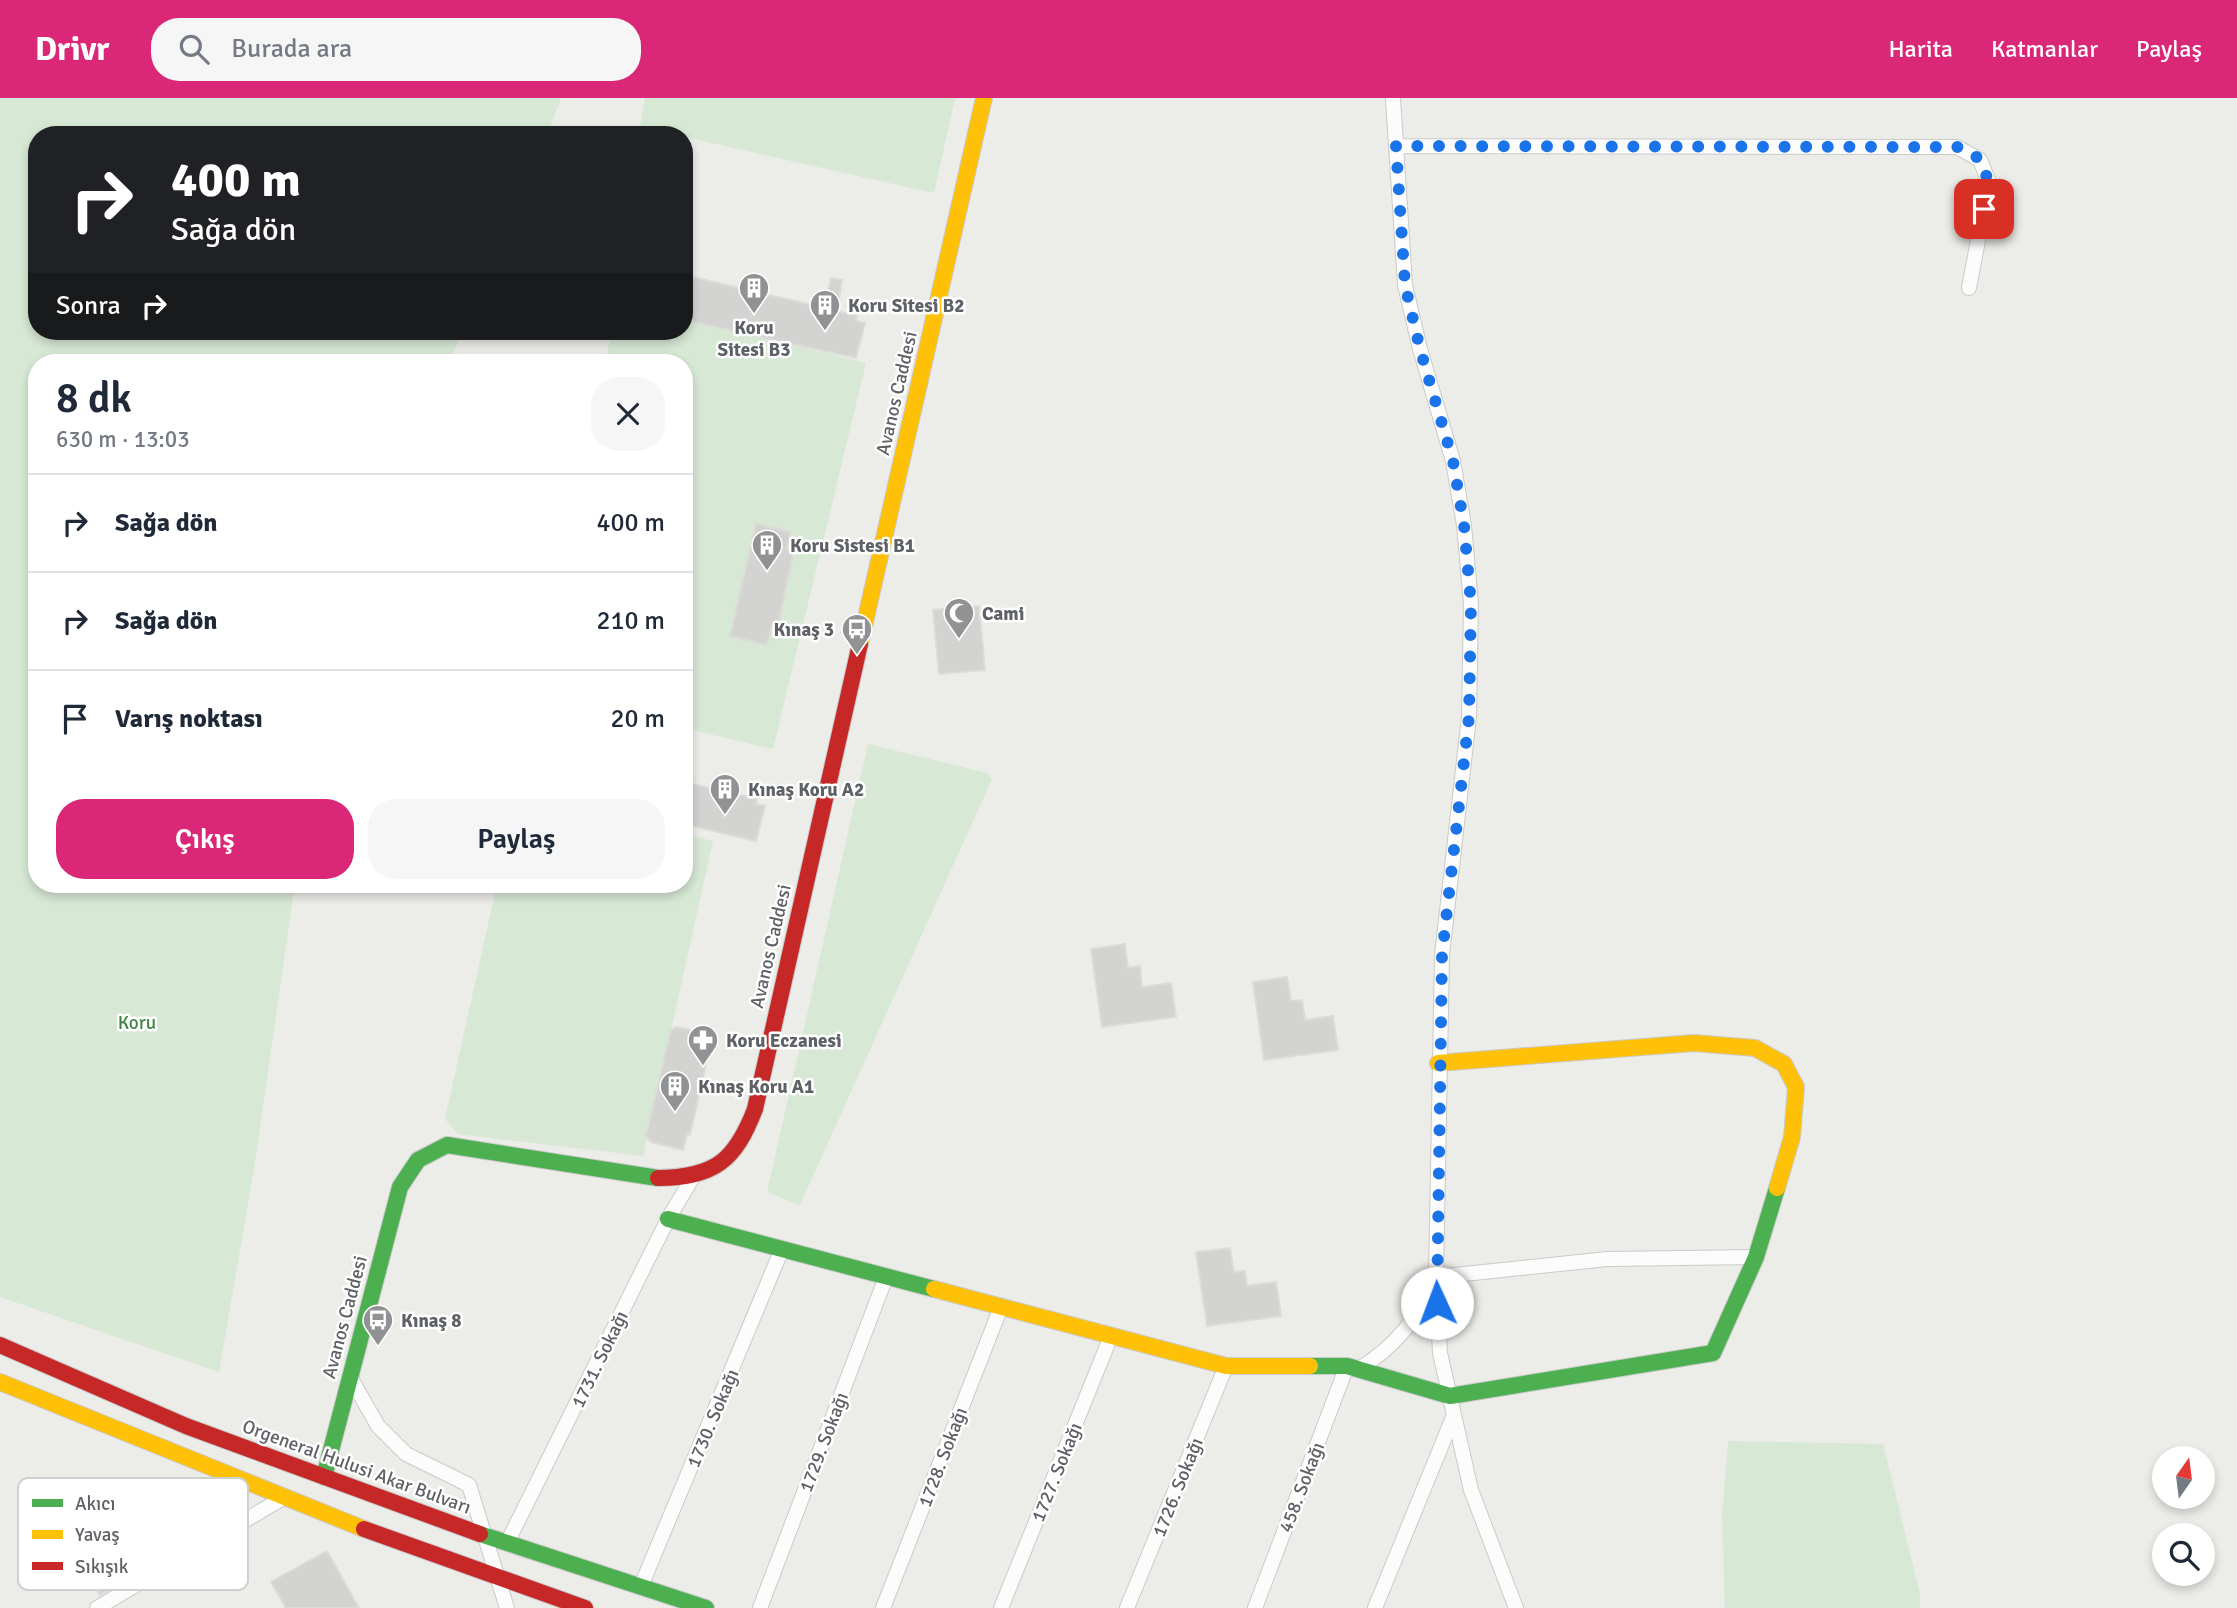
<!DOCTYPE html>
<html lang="tr">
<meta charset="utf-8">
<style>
:root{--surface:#fff;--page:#f6f6f7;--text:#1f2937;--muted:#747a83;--line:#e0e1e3;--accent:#db2777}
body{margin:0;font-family:Signika,sans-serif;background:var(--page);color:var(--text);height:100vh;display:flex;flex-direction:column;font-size:26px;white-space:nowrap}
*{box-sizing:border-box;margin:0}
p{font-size:23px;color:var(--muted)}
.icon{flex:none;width:38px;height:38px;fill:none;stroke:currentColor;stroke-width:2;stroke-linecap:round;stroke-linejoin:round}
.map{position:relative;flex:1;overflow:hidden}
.panel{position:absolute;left:28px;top:256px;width:665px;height:539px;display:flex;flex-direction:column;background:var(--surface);border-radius:28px;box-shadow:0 4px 10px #0003}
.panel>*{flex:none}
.guide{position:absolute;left:28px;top:28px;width:665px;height:214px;border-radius:28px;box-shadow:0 4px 10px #0003;background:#202124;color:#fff;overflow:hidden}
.needle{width:46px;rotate:14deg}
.controls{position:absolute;left:2152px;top:1348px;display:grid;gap:14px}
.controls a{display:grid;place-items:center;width:63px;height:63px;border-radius:50%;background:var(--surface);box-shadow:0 4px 10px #0003;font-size:35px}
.pin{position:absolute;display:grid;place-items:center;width:60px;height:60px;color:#fff;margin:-30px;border-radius:14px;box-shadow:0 4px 10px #0006}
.me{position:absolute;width:77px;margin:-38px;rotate:358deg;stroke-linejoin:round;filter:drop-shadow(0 0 5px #0008)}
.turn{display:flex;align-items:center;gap:24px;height:147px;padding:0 28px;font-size:32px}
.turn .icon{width:91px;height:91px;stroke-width:2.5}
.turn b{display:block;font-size:49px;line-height:60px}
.then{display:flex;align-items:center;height:66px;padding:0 28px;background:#0003;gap:14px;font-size:26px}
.round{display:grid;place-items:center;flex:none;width:74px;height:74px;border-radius:28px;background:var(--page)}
.head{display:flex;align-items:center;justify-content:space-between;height:119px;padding:0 28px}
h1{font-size:42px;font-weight:600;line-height:52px}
.button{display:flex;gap:14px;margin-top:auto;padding:14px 28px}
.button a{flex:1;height:80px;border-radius:28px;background:var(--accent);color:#fff;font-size:28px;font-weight:600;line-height:80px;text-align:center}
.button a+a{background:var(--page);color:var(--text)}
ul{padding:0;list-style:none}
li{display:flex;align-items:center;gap:21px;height:98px;padding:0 28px;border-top:2px solid var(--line)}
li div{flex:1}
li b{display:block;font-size:26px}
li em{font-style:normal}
header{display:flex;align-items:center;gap:42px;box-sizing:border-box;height:98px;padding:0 35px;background:var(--accent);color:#fff}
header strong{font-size:33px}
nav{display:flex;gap:38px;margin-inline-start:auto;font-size:24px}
.search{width:490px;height:63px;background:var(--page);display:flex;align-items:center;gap:18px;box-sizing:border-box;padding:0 24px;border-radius:28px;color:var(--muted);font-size:26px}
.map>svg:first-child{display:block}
</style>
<header>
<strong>Drivr</strong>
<div class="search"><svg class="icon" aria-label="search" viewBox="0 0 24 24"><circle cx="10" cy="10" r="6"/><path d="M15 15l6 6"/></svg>Burada ara</div>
<nav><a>Harita</a><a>Katmanlar</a><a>Paylaş</a></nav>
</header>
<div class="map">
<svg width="2237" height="1510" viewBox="0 0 2237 1510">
<rect width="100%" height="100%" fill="#ecece8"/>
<path fill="#d7e8d5" d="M0,0H561L547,37H37V233H463L449,264H37V786H295L255,1065L219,1274L0,1199Z
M645,0H955L934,95L640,29Z
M684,220L866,265L773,651L684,630V264H605L612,233H684Z
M868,646L987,675L992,681L800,1107L767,1094Z
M684,736L713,743L643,1058L458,1036L445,1021L497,786H684Z
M1728,1343L1883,1346L1920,1495V1510H1725L1722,1417Z"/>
<path fill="#d3d3d1" stroke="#dcdbd8" stroke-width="2" d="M684,177L824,210L831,180L842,182L837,213L857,218L856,223L865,225L856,260L684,222Z
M756,426L791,434L787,451L794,452L777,531L771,530L767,547L730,538Z
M979,508L985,572L939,576L933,512Z
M684,684L757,701L756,706L765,708L756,743L684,726Z
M1125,846L1128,870L1140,868L1142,889L1171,885L1176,919L1102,929L1091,851Z
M1287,879L1291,903L1302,902L1305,922L1333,918L1338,952L1264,962L1253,884Z
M677,929L709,937L706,952L709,953L690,1037L687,1036L683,1052L651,1044L646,1038L671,932Z
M1230,1150L1234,1174L1245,1173L1247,1188L1276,1184L1281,1218L1207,1228L1196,1154Z
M116,1397L155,1464L100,1497L61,1430Z
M327,1453L359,1510H286L271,1484Z"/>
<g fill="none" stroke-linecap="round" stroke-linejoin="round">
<g stroke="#cacac9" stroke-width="16">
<path id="street" d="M1393,0L1405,187L1420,251L1453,363L1464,427L1471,506L1469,619L1442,857L1436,1179L1440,1255L1471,1392L1516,1510
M1396,48L1957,49L1980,62L1989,84L1969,190
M1359,1271C1396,1248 1419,1219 1436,1179L1607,1161L1756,1159
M350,1279L378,1328L406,1356L469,1387L507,1510
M507,1445L668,1121L693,1079
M641,1488L782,1151
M97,1510L283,1400
M760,1510L886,1179
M883,1510L1001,1209
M1001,1510L1111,1238
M1127,1510L1226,1268
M1255,1510L1347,1268
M1375,1510L1454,1317"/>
</g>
<g stroke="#c9cac9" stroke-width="18">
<path id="fast" d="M668,1121L934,1191
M1310,1268H1347L1450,1298L1713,1255L1756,1159L1777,1090
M324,1379L400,1089L418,1062L447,1047L658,1080
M480,1436L706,1510"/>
</g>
<g stroke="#c9cac9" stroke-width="18">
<path id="slow" d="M860,546L984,0
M1438,965L1694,945L1755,950L1784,966L1796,989L1792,1039L1777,1090
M934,1191L1226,1268H1310
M0,1284L364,1431"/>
</g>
<g stroke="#c9cac9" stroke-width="18">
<path id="jam" d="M658,1080C715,1079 735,1063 755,1011L860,546
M0,1247L186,1328L480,1436
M364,1431L585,1510"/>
</g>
<use href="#street" stroke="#fcfcfc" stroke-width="14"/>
<use href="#fast" stroke="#4caf50" stroke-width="16"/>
<use href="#slow" stroke="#ffc107" stroke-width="16"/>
<use href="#jam" stroke="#c62828" stroke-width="16"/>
</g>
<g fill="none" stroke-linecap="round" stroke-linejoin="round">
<path stroke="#1a73e8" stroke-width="12" stroke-dasharray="0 21.6" d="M1437,1205L1442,857L1469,619L1471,506L1464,427L1453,363L1420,251L1405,187L1396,48L1957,49C1990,58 1990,83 1984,111"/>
</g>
<defs>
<g id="building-pin" transform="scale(1.575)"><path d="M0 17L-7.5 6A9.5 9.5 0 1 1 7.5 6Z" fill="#909293" stroke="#fff"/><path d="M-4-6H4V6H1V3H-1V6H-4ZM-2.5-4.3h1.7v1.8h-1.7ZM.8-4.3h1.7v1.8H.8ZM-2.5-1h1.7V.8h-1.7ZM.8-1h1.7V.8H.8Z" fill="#fff"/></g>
<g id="mosque-pin" transform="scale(1.575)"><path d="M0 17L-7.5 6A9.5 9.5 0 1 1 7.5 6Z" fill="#909293" stroke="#fff"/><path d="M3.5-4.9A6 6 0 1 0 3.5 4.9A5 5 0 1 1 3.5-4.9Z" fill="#fff"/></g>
<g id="bus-pin" transform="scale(1.575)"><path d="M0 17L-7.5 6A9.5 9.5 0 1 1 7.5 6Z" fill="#909293" stroke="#fff"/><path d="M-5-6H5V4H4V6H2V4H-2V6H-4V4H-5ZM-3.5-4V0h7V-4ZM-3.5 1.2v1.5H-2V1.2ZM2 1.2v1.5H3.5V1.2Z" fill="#fff"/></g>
<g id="pharmacy-pin" transform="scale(1.575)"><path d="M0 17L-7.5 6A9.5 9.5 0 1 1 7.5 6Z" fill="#909293" stroke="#fff"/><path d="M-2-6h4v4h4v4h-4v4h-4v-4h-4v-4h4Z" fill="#fff"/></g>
</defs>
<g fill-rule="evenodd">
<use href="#building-pin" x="754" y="190"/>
<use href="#building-pin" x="825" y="207"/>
<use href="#building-pin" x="767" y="447"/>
<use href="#mosque-pin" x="959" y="515"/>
<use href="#bus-pin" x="857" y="531"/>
<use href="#building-pin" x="725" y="691"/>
<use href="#pharmacy-pin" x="703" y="942"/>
<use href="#building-pin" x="675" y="988"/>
<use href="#bus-pin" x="378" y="1222"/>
</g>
<g text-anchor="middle" stroke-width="5" stroke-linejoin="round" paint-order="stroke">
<g font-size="19" font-weight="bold" fill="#5e6165" stroke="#fff" text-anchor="start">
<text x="848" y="214">Koru Sitesi B2</text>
<text x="754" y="236" text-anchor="middle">Koru<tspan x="754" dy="22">Sitesi B3</tspan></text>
<text x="790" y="454">Koru Sistesi B1</text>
<text x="982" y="522">Cami</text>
<text x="834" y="538" text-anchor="end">Kınaş 3</text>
<text x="748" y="698">Kınaş Koru A2</text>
<text x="726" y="949">Koru Eczanesi</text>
<text x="698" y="995">Kınaş Koru A1</text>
<text x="401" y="1229">Kınaş 8</text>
</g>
<g font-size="19" fill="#5e6165" stroke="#fff">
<text transform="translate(896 295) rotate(-77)" y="7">Avanos Caddesi</text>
<text transform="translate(770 848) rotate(-77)" y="7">Avanos Caddesi</text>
<text transform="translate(344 1219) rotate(-75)" y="7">Avanos Caddesi</text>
<text transform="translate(599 1261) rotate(-64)" y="7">1731. Sokağı</text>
<text transform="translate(712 1320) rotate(-67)" y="7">1730. Sokağı</text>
<text transform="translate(823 1344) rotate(-69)" y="7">1729. Sokağı</text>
<text transform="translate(942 1359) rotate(-69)" y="7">1728. Sokağı</text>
<text transform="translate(357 1368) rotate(20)" y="7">Orgeneral Hulusi Akar Bulvarı</text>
<text transform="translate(1056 1374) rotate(-68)" y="7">1727. Sokağı</text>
<text transform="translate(1177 1389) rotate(-68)" y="7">1726. Sokağı</text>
<text transform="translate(1301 1389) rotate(-69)" y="7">458. Sokağı</text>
</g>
<g font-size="19" fill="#3e8342" stroke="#fff">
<text x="137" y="931">Koru</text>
</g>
</g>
<rect x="18" y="1380" width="230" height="112" rx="10" fill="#fff" stroke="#cfd0d1" stroke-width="2"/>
<rect x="32" y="1401" width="31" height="8" fill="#4caf50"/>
<rect x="32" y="1432" width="31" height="9" fill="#ffc107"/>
<rect x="32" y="1464" width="31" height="8" fill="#c62828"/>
<g font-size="19" fill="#5e6165">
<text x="75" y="1412">Akıcı</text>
<text x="75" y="1443">Yavaş</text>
<text x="75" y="1475">Sıkışık</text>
</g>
</svg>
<div class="controls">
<a><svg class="needle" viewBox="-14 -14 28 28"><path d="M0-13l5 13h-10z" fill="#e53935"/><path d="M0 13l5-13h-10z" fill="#747a83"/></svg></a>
<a><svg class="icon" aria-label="search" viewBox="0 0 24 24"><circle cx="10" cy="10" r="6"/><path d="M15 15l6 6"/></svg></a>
</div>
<div class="pin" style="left:1984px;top:111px;background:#d93025"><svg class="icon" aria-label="arrive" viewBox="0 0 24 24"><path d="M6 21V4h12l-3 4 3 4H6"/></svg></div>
<svg class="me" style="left:1437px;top:1205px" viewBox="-20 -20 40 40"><circle r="19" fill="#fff"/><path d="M0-13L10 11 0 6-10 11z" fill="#1a73e8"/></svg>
<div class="guide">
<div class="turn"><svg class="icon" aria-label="right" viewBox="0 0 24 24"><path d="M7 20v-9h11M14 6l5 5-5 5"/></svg><div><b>400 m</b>Sağa dön</div></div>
<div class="then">Sonra<svg class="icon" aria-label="right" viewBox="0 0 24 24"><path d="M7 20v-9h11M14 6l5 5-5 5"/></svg></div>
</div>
<section class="panel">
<div class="head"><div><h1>8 dk</h1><p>630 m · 13:03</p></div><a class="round"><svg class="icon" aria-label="close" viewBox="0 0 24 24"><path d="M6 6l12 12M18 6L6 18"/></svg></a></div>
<ul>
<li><svg class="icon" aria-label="right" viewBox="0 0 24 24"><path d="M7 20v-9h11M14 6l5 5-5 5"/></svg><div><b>Sağa dön</b></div><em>400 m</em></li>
<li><svg class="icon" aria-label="right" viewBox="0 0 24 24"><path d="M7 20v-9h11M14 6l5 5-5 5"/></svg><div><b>Sağa dön</b></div><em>210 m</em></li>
<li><svg class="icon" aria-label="arrive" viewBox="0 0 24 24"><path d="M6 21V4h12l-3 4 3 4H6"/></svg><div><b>Varış noktası</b></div><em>20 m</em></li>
</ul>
<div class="button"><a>Çıkış</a><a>Paylaş</a></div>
</section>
</div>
